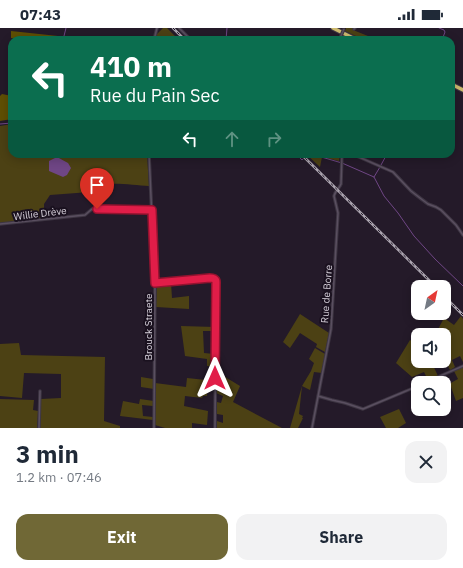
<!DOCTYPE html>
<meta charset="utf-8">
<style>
:root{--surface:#fff;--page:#f2f2f3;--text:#1f2937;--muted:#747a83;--accent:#706836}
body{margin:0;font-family:"IBM Plex Sans",sans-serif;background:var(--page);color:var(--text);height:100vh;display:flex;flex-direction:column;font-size:15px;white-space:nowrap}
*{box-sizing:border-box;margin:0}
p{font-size:13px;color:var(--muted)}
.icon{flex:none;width:22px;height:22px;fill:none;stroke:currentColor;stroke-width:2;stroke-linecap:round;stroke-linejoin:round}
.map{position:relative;height:400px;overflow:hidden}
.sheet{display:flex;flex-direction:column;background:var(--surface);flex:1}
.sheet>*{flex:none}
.guide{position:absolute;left:8px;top:8px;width:447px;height:122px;border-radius:12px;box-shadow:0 2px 10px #0003;background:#0b6e4f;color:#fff;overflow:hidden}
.needle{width:26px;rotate:33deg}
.controls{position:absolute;left:411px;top:252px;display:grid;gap:8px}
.controls a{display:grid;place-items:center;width:40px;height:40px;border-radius:8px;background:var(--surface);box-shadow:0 2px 10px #0003;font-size:20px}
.pin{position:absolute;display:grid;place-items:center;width:34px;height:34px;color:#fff;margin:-41px -17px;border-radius:50% 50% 50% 0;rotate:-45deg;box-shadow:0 0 4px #0007}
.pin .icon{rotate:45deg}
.me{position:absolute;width:44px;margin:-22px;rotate:0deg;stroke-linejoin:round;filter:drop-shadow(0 0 3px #0008)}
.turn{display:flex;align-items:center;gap:14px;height:84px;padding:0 16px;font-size:18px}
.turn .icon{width:52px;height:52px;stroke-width:2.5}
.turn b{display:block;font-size:28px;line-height:34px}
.lanes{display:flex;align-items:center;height:38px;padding:0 16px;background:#0003;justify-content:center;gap:20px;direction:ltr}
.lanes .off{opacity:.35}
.round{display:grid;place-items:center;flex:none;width:42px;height:42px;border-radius:12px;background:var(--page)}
.overview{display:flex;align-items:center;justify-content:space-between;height:68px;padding:0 16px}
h1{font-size:24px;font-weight:700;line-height:30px}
.action{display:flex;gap:8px;margin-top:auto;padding:8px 16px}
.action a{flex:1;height:46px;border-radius:12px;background:var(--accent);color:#fff;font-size:16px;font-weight:700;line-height:46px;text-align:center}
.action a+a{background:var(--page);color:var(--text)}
.status{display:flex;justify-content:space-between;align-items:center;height:28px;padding:0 20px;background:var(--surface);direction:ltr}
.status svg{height:11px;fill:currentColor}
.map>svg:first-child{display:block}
</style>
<div class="status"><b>07:43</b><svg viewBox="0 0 49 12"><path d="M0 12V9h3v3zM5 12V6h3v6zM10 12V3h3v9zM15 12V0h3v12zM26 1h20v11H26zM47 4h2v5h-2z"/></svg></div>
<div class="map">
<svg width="463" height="400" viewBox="0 0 463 400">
<rect width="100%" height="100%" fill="#241a29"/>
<path fill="#4c4114" d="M163,0H167L179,12H155L157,6Z
M346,0H354L353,2L378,12H364L345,3Z
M12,96V126H147L149,158C132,157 107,153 92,159L90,164L50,167L44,176V190L0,195V98Z
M306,126H340L339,133L322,129L320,139Z
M171,255L172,270L189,268V281L156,279L157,256Z
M300,286L329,305L325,324L316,319L317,316L300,305L290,320L283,314Z
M461,288L463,291V334L460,328L452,332L455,339L450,342L444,330V307H435L444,290L454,297Z
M181,298L215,299V303H203L204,325L214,326L215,338H207V331L185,328Z
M410,312L418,317V333H431L438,348L428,352L424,344L412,349L396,335Z
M19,315L21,327L105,329L104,393L120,398V400H40L41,371L61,370V346L24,345L22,370L0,368V316Z
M315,320L325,326L322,345L314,344L310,362L302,358L299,386L303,388L302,390H303L298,400H290L302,358L311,343L314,335L309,331Z
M463,339V370L456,373L451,359L449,356L458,351L454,343Z
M217,344L240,358L233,374L282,400H217V393L223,395V387L217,386V374L221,375L223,368L216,365Z
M141,349L153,351L154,361L141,359Z
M187,350L206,352L207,350L215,351L214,358H208L207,368H203L202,370L185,368L184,378L208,383L207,397L192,395V400H165L155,397V355L186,359Z
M0,371L34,372L33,382L38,383L37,400H0Z
M140,371L154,373L153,378L142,377L143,388L153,389V392L120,388L123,373L139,376Z
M399,381L406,395L398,400H386L380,389Z"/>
<path fill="#5f4f04" d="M11,3L58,8V12H23L11,10Z
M2,66L12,68V91L0,93V68Z"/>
<path fill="#6f4685" d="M57,129L68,135L71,140L67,147L63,149L49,143V133Z"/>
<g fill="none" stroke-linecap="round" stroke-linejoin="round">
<path stroke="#6f4685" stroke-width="1" d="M439,0L444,2L445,4L442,12
M63,12L66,0
M226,12L227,0
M0,96L12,95
M296,126L302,132L303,131
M306,129L308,127L311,126L342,135L374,149L384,168L398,185L414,208L435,231L463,258
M381,137L387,126
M374,149L380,139"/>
<g stroke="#3e3643" stroke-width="3.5">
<path id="street" d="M179,0L191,12
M354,1L355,0
M154,12L157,0
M149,126L155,255L154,400
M352,126L393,144L411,163L420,170L428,176L436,179L441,182L456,197L463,207
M0,196L85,187L92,181L152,182
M155,255L211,250H214L216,252L215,400
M424,355L463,338
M318,368L332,372L345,375L363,381L418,358
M39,400L40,363
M312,400L320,358L331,301L338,185L334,168C335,163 339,161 341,156L342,126"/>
</g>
<g stroke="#3e3643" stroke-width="5.5">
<path id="highway" d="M333,0L357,12
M451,56L463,62"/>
</g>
<use href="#street" stroke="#5a4f60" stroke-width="1.5"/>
<use href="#highway" stroke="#cebb6f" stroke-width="3.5"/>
<g stroke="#ada6b1" stroke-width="2.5">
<path id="rail" d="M173,0L185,12
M301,126L436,259
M444,268L463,287"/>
</g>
<use href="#rail" stroke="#1a111f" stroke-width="1" stroke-dasharray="3" stroke-linecap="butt"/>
<g stroke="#3e3643" stroke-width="3.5" stroke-linecap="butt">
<path id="street-bridge" d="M340,10L344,1"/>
</g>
<use href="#street-bridge" stroke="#5a4f60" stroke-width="1.5"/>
</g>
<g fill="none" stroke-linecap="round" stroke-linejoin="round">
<g stroke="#92132f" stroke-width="10">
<path id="route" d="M97,181L152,182L155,255L210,250C213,250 216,251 216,254L215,350"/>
</g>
<use href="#route" stroke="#e11d48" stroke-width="7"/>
</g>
<g text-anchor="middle" stroke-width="4" stroke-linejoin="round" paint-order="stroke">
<g font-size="10" fill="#d9d3dd" stroke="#1a111f">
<text transform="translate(40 185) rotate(-7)" y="4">Willie Drève</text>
<text transform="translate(326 266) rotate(-86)" y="4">Rue de Borre</text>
<text transform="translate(148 299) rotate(-90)" y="4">Brouck Straete</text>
</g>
</g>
</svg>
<div class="controls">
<a><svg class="needle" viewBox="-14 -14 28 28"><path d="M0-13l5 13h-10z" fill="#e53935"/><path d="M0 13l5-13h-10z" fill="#747a83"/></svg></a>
<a><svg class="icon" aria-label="sound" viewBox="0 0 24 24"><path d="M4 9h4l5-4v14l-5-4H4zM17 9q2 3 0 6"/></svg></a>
<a><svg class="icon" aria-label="search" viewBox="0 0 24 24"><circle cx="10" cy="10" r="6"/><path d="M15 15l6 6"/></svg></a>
</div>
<div class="pin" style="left:97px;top:181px;background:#d93025"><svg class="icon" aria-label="arrive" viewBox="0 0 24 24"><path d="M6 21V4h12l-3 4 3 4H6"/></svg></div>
<svg class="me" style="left:215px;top:350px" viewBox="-20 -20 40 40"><path d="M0-17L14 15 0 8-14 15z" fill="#e11d48" stroke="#fff" stroke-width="4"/></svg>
<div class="guide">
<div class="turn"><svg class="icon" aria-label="left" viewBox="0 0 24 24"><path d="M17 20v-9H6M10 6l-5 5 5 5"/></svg><div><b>410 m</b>Rue du Pain Sec</div></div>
<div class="lanes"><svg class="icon" aria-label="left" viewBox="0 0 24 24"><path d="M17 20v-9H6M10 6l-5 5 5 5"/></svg><svg class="icon off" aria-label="ahead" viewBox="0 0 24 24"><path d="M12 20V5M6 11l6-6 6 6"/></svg><svg class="icon off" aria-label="right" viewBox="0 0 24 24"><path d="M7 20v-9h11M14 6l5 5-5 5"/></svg></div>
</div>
</div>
<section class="sheet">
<div class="overview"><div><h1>3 min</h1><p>1.2 km · 07:46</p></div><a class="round"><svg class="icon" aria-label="close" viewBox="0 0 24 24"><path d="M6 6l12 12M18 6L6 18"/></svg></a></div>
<div class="action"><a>Exit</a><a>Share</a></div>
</section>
